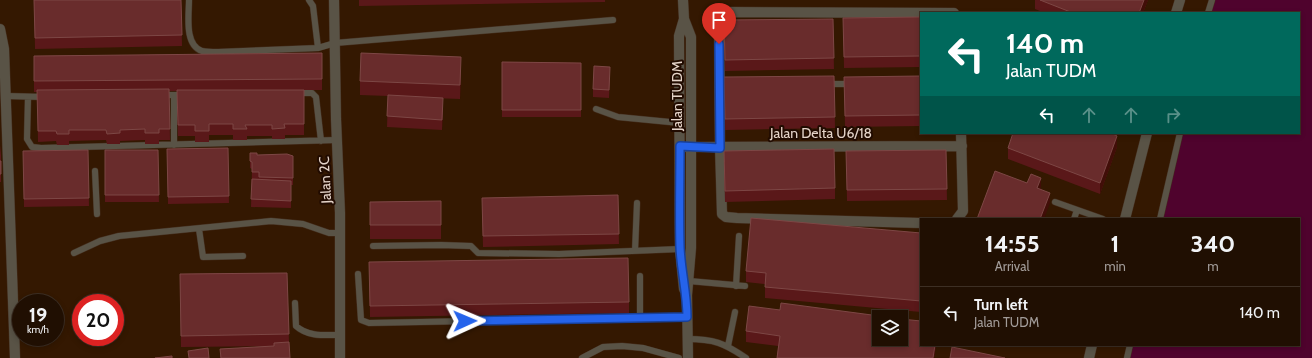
<!DOCTYPE html>
<style>
:root{--surface:#200f02;--page:#28180c;--text:#f1f3f6;--muted:#a29c99;--line:#3d2f24}
body{margin:0;font-family:Cabin,sans-serif;background:var(--page);color:var(--text);height:100vh;display:flex;flex-direction:column;font-size:15px;white-space:nowrap}
*{box-sizing:border-box;margin:0}
p{font-size:13px;color:var(--muted)}
.icon{flex:none;width:22px;height:22px;fill:none;stroke:currentColor;stroke-width:2;stroke-linecap:round;stroke-linejoin:round}
.map{position:relative;flex:1;overflow:hidden}
.details{position:absolute;left:920px;top:218px;width:380px;height:128px;display:flex;flex-direction:column;background:var(--surface);border-radius:0px;box-shadow:0 2px 6px #0003,0 0 0 1px var(--line)}
.details>*{flex:none}
.banner{position:absolute;left:920px;top:12px;width:380px;height:122px;border-radius:0px;box-shadow:0 2px 6px #0003,0 0 0 1px var(--line);background:#00695c;color:#fff;overflow:hidden}
.fabs{position:absolute;left:872px;top:310px;display:grid;gap:8px}
.fabs a{display:grid;place-items:center;width:36px;height:36px;border-radius:0px;background:var(--surface);box-shadow:0 2px 6px #0003,0 0 0 1px var(--line);font-size:20px}
.speed{position:absolute;left:12px;top:294px;display:flex;gap:8px;font-size:20px;font-weight:700;text-align:center}
.speed>*{display:grid;place-content:center;width:52px;height:52px;border-radius:50%;background:var(--surface);box-shadow:0 2px 6px #0003,0 0 0 1px var(--line);line-height:1}
.speed small{font-size:10px;font-weight:400}
.speed .limit{border:6px solid #d22;background:#fff;color:#111}
.pin{position:absolute;display:grid;place-items:center;width:34px;height:34px;color:#fff;margin:-41px -17px;border-radius:50% 50% 50% 0;rotate:-45deg;box-shadow:0 0 4px #0007}
.pin .icon{rotate:45deg}
.me{position:absolute;width:44px;margin:-22px;rotate:89deg;stroke-linejoin:round;filter:drop-shadow(0 0 3px #0008)}
.turn{display:flex;align-items:center;gap:14px;height:84px;padding:0 20px;font-size:18px}
.turn .icon{width:52px;height:52px;stroke-width:2.5}
.turn b{display:block;font-size:28px;line-height:34px}
.lanes{display:flex;align-items:center;height:38px;padding:0 20px;background:#0003;justify-content:center;gap:20px;direction:ltr}
.lanes .off{opacity:.35}
.eta{display:flex;justify-content:space-evenly;align-items:center;height:68px;text-align:center}
.eta b{font-size:24px;font-weight:700;line-height:28px}
ul{padding:0;list-style:none}
li{display:flex;align-items:center;gap:12px;height:52px;padding:0 20px;border-top:1px solid var(--line)}
li div{flex:1}
li b{display:block;font-size:15px}
li em{font-style:normal}
.map>svg:first-child{display:block}
</style>
<div class="map">
<svg width="1312" height="358" viewBox="0 0 1312 358">
<rect width="100%" height="100%" fill="#2b1403"/>
<path fill="#341801" fill-rule="evenodd" d="M0,0H1312V358H0ZM921,13H1299V133H921ZM921,219H1299V345H921ZM21,303H55V337H21ZM81,303H115V337H81ZM879,317H901V339H879Z"/>
<path fill="#4f032d" d="M1213,0H1312V358H1125L1128,345H1299V219H1159L1180,133H1299V13H1210Z"/>
<g fill="none" stroke-linecap="round" stroke-linejoin="round">
<g stroke="#452f1f" stroke-width="7">
<path id="lane" d="M189,0C189,15 184,45 202,51C207,52 213,52 218,52L318,48L335,43L613,20
M309,0L313,6L318,48
M1208,13L1212,0
M827,84H852
M297,93H312L316,97L321,141
M161,95H184
M174,95V145
M6,96L44,97
M28,97L27,139L32,147L41,148L337,140
M596,109L618,117L680,123
M95,171L97,214
M1055,202L1103,219
M1074,219L1077,210
M1160,219L1180,133
M199,229L203,257L243,256
M373,246L441,245L471,246L478,253L559,254L680,249
M635,251L637,203
M74,253L100,241L119,236L271,221L303,224L329,233H340
M358,274L361,320L369,323L687,317
M689,281L745,286
M736,286L739,236
M295,303L296,326C308,337 325,335 340,335
M640,318V276
M687,339C714,339 724,343 746,358
M728,346L735,312
M582,358L603,347L622,346L643,348L679,358
M1127,358L1130,345"/>
</g>
<g stroke="#452f1f" stroke-width="11">
<path id="street" d="M334,0L336,119L340,213V358
M683,0L684,19L679,36L680,249L684,289
M1176,13L1180,0
M684,19L691,37V248L687,295L688,358
M0,29L4,49L15,358
M686,147L962,146
M957,219L963,211L961,133
M1125,219L1147,133
M921,223L737,218L726,217L722,214L720,147L719,17L721,13L728,12L954,13
M1089,358L1092,345"/>
</g>
<use href="#lane" stroke="#595346" stroke-width="6"/>
<use href="#street" stroke="#595346" stroke-width="10"/>
</g>
<path fill="#5a1819" d="M34,0H181L182,46L35,49Z
M359,0H605V2L359,6Z
M1035,0H1148L1143,13H1045L1035,9Z
M921,17V67L844,68L843,18Z
M833,19L834,69L725,71L724,20Z
M322,53V90H290H304V135H285V139H272V136H247V140H233V135H209V142H195V136H178L177,91H169L170,140H159V144H145V140L120,141V144H107L106,140L69,141V145H57L56,141L38,142L37,92H34V56Z
M502,62L581,63V117H502Z
M461,71L460,99L433,98L443,109L442,130L387,127L388,96L360,95V81Z
M610,75L609,98L593,97V89Z
M834,76L835,128L725,130L724,77Z
M921,76V126L845,127L844,77Z
M0,145L1,155V182H0Z
M1117,147L1100,194L1008,159V148Z
M228,148L229,203L168,204L167,149Z
M88,150L89,206L24,207L23,151Z
M105,150H158L159,202H105Z
M946,150L947,200L847,201L846,151Z
M250,153L257,155L293,156V185H291V208L251,207L252,169L250,168Z
M724,162L835,188V199L725,202Z
M618,195L619,244L483,247L482,209Z
M441,201V239H370V202Z
M921,233V312L765,298V284L746,282V271Z
M369,262L629,302V313L370,317Z
M287,273L289,342L290,358H220V349L274,346L181,347L180,274Z
M780,310L921,345H936L934,358H777L778,346L746,342V331Z"/>
<path fill="#410e08" d="M1144,0H1148L1143,13H1139Z
M461,57V71L460,99V85Z
M443,98V109L442,130V120Z
M1117,136V147L1100,194V183Z
M1041,178V188L1037,199V188Z
M1050,193V203L1044,219H1040Z
M935,345H936L934,358H933Z"/>
<path fill="#692c2c" stroke="#7d4745" d="M34,0H181L182,35L35,38Z
M1040,0H1144L1139,13H1073Z
M921,17V56L844,57L843,18Z
M833,19L834,58L725,60L724,20Z
M322,53V79L34,81V56Z
M361,53L461,57L460,85L360,81Z
M502,62L581,63V110H502Z
M594,66L610,67L609,90L593,89Z
M834,76L835,117L725,119L724,77Z
M921,76V115L845,116L844,77Z
M169,89L170,129H159V133H145V129L120,130V133L107,134L106,130H69V134H57L56,131H38L37,90Z
M177,90H304V124H284L285,128L272,129V125H245L247,129H233V124H209V131H195V125H178Z
M388,95L443,98L442,120L387,116Z
M1013,133H1111L1117,136L1100,183L1008,148Z
M228,148L229,196L168,197L167,149Z
M834,149L835,188L725,191L724,151Z
M88,150L89,198L24,199L23,151Z
M105,150H158L159,195H105Z
M946,150L947,189L847,190L846,151Z
M250,153H257V155L287,154L293,156V178L259,177V172H252V162L250,161Z
M0,161H1V174H0Z
M995,171L1027,183L1031,174L1041,178L1037,188L1050,193L1040,219H977Z
M252,179L291,181V201L251,199Z
M618,195L619,234L483,236L482,198Z
M441,201V225H370V202Z
M751,218L921,233V301L765,287L766,273L746,271Z
M628,258L629,302L370,306L369,262Z
M287,273L289,334L181,336L180,274Z
M781,303L887,317H879V339H901V319L921,321V345H935L933,358H777L780,336L746,331L749,306L780,310Z
M289,342L290,358H221L220,349L274,346V343Z
M952,347L1005,358H950Z
M208,348L209,358H189L188,351Z
M172,356V358H155Z"/>
<g fill="none" stroke-linecap="round" stroke-linejoin="round">
<g stroke="#184099" stroke-width="10">
<path id="route" d="M465,321L687,317C687,293 681,271 680,247C679,214 680,180 680,146L720,148L719,44"/>
</g>
<use href="#route" stroke="#2563eb" stroke-width="7"/>
</g>
<g text-anchor="middle" stroke-width="4" stroke-linejoin="round" paint-order="stroke">
<g font-size="14" fill="#e5d4c9" stroke="#210b00">
<text transform="translate(677 96) rotate(-90)" y="5">Jalan TUDM</text>
<text x="821" y="138">Jalan Delta U6/18</text>
<text transform="translate(325 180) rotate(-93)" y="5">Jalan 2C</text>
</g>
</g>
</svg>
<div class="fabs">
<a><svg class="icon" aria-label="layers" viewBox="0 0 24 24"><path d="M12 4l9 5-9 5-9-5zM3 14l9 5 9-5"/></svg></a>
</div>
<div class="speed"><div>19<small>km/h</small></div><div class="limit">20</div></div>
<div class="pin" style="left:719px;top:44px;background:#d93025"><svg class="icon" aria-label="arrive" viewBox="0 0 24 24"><path d="M6 21V4h12l-3 4 3 4H6"/></svg></div>
<svg class="me" style="left:465px;top:321px" viewBox="-20 -20 40 40"><path d="M0-17L14 15 0 8-14 15z" fill="#2563eb" stroke="#fff" stroke-width="4"/></svg>
<div class="banner">
<div class="turn"><svg class="icon" aria-label="left" viewBox="0 0 24 24"><path d="M17 20v-9H6M10 6l-5 5 5 5"/></svg><div><b>140 m</b>Jalan TUDM</div></div>
<div class="lanes"><svg class="icon" aria-label="left" viewBox="0 0 24 24"><path d="M17 20v-9H6M10 6l-5 5 5 5"/></svg><svg class="icon off" aria-label="ahead" viewBox="0 0 24 24"><path d="M12 20V5M6 11l6-6 6 6"/></svg><svg class="icon off" aria-label="ahead" viewBox="0 0 24 24"><path d="M12 20V5M6 11l6-6 6 6"/></svg><svg class="icon off" aria-label="right" viewBox="0 0 24 24"><path d="M7 20v-9h11M14 6l5 5-5 5"/></svg></div>
</div>
<section class="details">
<div class="eta">
<div><b>14:55</b><p>Arrival</p></div>
<div><b>1</b><p>min</p></div>
<div><b>340</b><p>m</p></div>
</div>
<ul>
<li><svg class="icon" aria-label="left" viewBox="0 0 24 24"><path d="M17 20v-9H6M10 6l-5 5 5 5"/></svg><div><b>Turn left</b><p>Jalan TUDM</p></div><em>140 m</em></li>
</ul>
</section>
</div>
